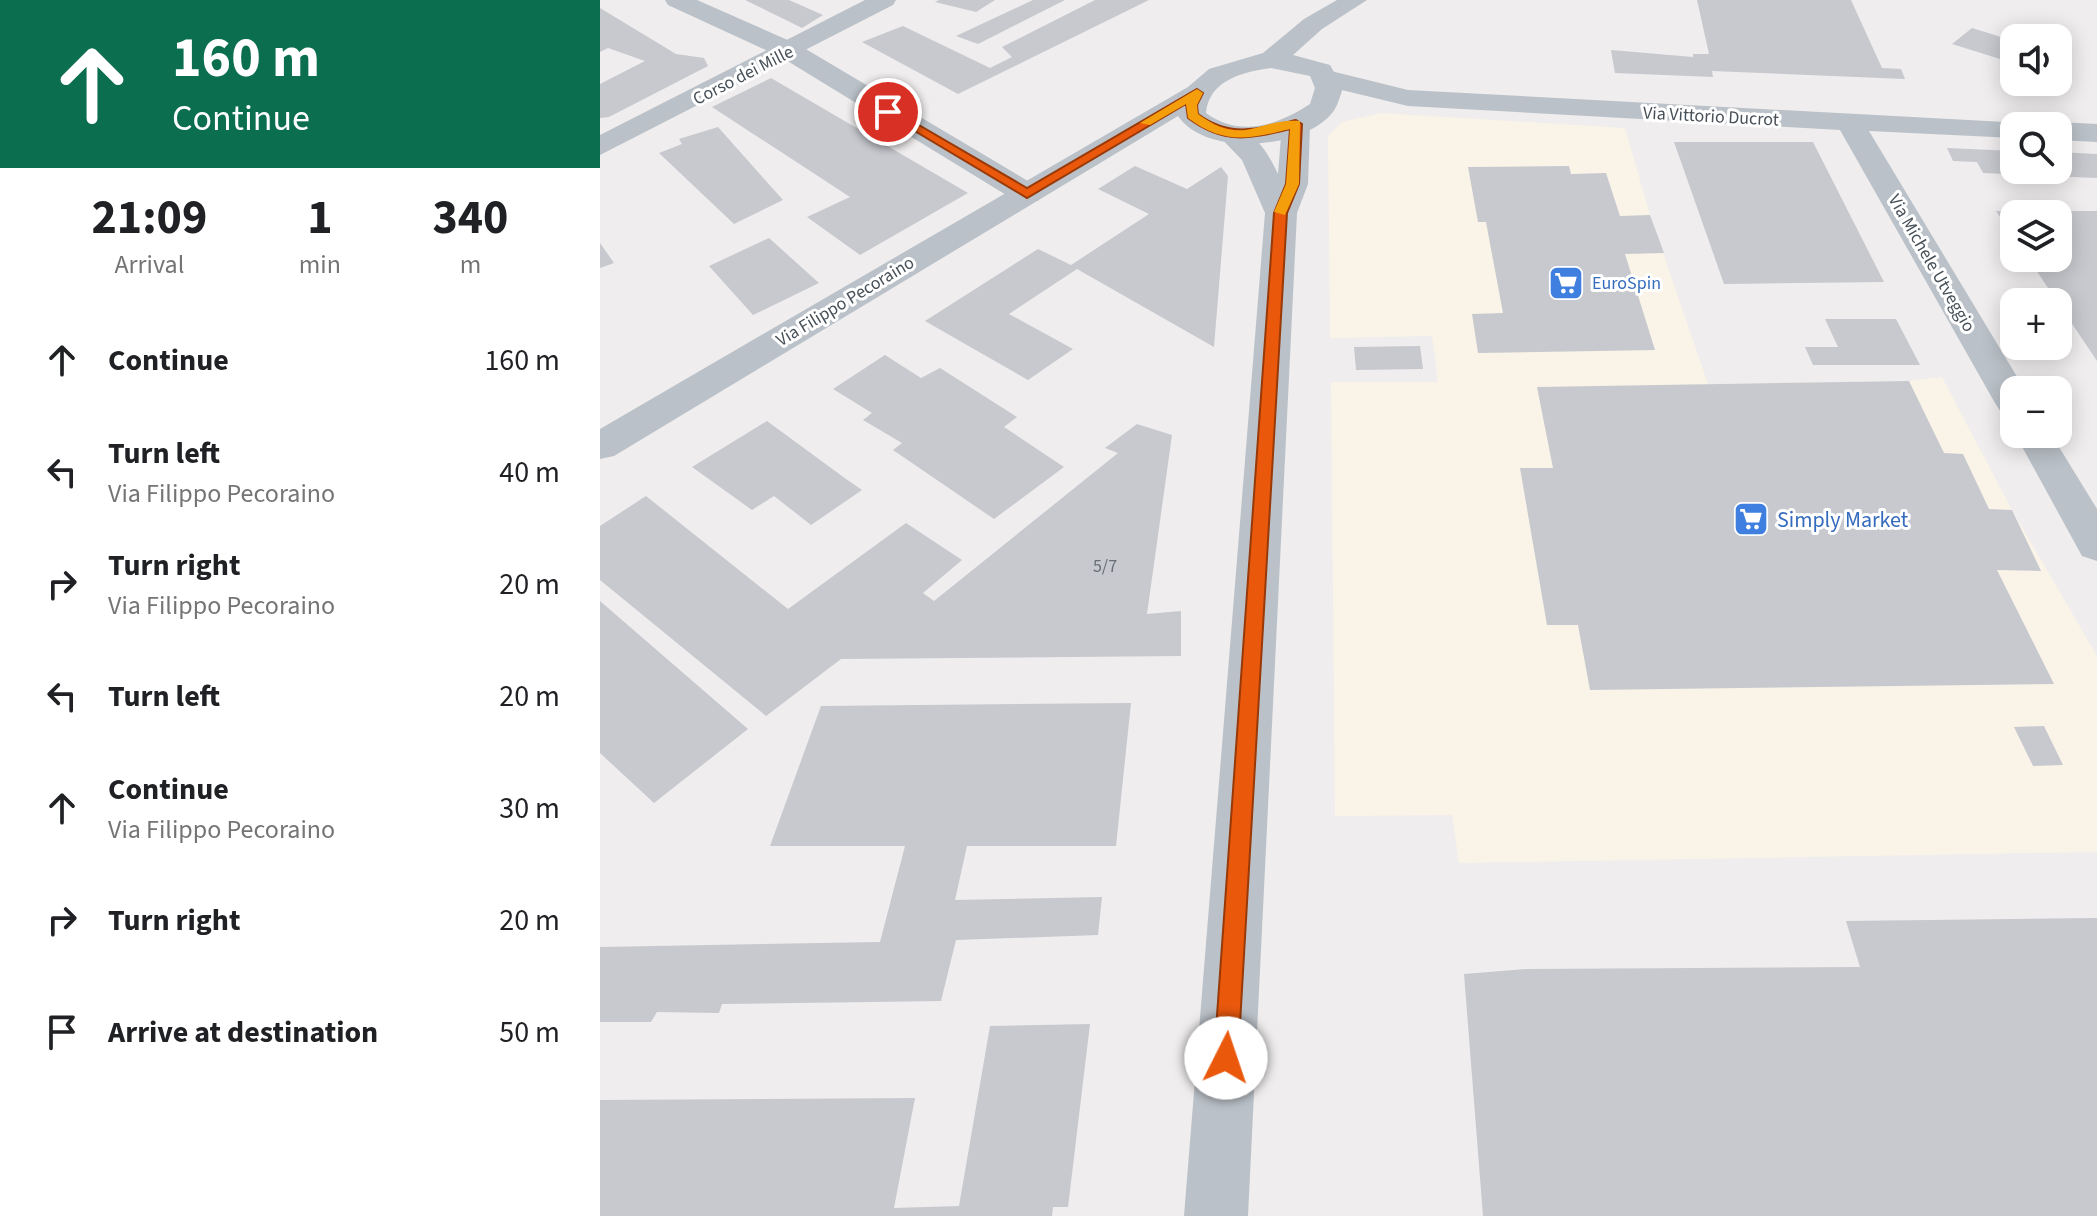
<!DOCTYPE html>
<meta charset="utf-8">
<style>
:root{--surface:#fff;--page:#f6f6f6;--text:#202124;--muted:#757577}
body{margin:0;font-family:"Source Sans 3",sans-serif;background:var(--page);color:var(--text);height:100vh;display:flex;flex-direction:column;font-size:30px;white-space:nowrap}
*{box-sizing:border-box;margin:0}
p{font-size:26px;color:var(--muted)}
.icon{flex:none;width:44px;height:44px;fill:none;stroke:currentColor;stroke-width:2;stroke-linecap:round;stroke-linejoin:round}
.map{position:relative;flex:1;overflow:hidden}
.side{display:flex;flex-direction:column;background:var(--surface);width:600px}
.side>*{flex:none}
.banner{background:#0b6e4f;color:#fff;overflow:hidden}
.fabs{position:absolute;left:1400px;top:24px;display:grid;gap:16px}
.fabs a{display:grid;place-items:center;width:72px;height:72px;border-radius:16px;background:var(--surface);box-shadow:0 4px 20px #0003;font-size:40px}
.pin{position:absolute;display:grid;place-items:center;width:68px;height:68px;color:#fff;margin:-34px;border:4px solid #fff;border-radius:50%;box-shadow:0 2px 8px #0007}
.me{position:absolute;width:88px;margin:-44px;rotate:4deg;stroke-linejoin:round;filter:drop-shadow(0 0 6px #0008)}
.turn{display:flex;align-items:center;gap:28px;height:168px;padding:0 40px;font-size:36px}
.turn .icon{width:104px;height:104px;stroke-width:2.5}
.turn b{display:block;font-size:56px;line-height:68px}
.eta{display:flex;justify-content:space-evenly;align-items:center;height:136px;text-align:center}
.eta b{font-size:48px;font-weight:700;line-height:56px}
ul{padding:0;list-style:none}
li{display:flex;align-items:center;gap:24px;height:112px;padding:0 40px}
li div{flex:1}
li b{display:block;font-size:30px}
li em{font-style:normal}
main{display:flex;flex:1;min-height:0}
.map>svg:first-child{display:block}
</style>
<main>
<section class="side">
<div class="banner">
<div class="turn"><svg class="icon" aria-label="ahead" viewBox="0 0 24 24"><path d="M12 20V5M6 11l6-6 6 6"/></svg><div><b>160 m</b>Continue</div></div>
</div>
<div class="eta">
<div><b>21:09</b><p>Arrival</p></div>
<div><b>1</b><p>min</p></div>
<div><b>340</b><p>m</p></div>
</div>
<ul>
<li><svg class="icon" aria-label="ahead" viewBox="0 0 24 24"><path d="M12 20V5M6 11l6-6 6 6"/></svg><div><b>Continue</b></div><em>160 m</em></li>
<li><svg class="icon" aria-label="left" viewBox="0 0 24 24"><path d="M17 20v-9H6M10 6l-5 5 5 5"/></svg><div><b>Turn left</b><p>Via Filippo Pecoraino</p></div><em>40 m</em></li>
<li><svg class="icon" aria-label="right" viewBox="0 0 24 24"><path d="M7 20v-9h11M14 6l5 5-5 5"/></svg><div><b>Turn right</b><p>Via Filippo Pecoraino</p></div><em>20 m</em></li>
<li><svg class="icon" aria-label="left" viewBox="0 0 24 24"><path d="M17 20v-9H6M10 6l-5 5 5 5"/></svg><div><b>Turn left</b></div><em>20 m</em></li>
<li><svg class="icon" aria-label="ahead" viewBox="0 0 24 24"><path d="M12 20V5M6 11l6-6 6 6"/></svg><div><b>Continue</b><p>Via Filippo Pecoraino</p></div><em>30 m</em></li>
<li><svg class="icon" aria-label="right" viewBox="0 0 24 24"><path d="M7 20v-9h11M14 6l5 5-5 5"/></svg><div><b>Turn right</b></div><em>20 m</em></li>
<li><svg class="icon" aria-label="arrive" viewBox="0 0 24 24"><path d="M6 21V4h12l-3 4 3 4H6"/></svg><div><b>Arrive at destination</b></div><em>50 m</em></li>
</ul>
</section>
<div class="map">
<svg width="1497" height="1216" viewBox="0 0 1497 1216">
<rect width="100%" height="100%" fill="#efeded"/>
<path fill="#f9f4e7" d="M781,113L1025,128L1050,215L1108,384L1309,381L1342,377L1412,510L1497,656V852L859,863L852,815L735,816L731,382H838L832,336L730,338L728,136L742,122Z"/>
<path fill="#c7c9cf" d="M145,0H189L223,15L202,28Z
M339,0H395L376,12L335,2Z
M433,0H465L378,44L356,36Z
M495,0H549L358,94L262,42L303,26L390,68L412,57L402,47Z
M1097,0H1251L1282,68L1301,69L1305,79L1112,71L1113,77L1015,73L1011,50L1093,57V54H1109Z
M0,8L76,54L104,58L108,66L9,117L0,118V84L45,61L8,48L0,52Z
M1372,28L1414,41V47L1400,59L1352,44Z
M171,78L368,193L260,255L207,217L250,197L112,107Z
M118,127L183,200L134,224L59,153L82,144L79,139Z
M1074,142H1213L1284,282L1124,284Z
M1347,148L1414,151V170H1458V152L1497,154V178L1383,173L1377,162L1353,161Z
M535,166L587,189L621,167L628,176L614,347L477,269L409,314L473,349L428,380L325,321L438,249L471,265L549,214L498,189Z
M969,166L971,174L1006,173L1020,216L1050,215L1064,253L1025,254L1055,350L878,353L872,314L903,313L886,222H878L868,167Z
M1396,211H1414V238Z
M1458,211H1497V361L1428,258H1458Z
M169,238L219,283L153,315L109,266Z
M0,243L14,263L0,268Z
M1225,319H1296L1320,365H1213L1205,347H1238Z
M820,346L823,369L756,370L754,347Z
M285,355L321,378L340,368L417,417L404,427L464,467L394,519L293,450L302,443L263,420L272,413L233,389Z
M1309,381L1344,453L1363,454L1389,509L1412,510L1441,571L1397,570L1454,684L990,690L978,625H947L920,468H953L937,387Z
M167,421L246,479L262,490L211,525L174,496L152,510L92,467Z
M537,424L572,435L547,614L581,611V656L241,659L166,716L0,580V526L46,496L188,609L306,523L362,560L323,593L334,601L518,453L505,448Z
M0,601L148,729L54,803L0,753Z
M531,703L516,846H367L355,900L502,897L498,935L356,940L341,1001L122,1004L119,1013L57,1012L51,1022H0V947L280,942L305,846H170L221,706Z
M1444,726L1463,765L1433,766L1414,727Z
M1497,918V1216H883L864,974L927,969L1260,967L1246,921Z
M490,1024L468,1207H453L452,1216H0V1100L315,1098L294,1208L359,1206L390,1026Z"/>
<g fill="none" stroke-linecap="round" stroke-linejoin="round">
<path fill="#bac1c8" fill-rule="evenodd" d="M65,0H97L199,45L438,187L442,194L438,201H416L181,57L68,5Z
M727,70L808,90L1424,123L1426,126H1414V138L1269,131L1425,390H1414V416L1401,412L1395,403L1240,130L808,106L717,84L714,78L717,72Z
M696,115L706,118L710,124L708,184L697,213L648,1216H584L665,213L642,160L618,135L622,129C650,122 668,152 678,174L682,124L686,118Z
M1458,122L1497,124V142L1458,140V126H1447Z
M1414,432L1451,434L1497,509V561L1482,556Z"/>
<path fill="#bac1c8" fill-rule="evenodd" d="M265,0H296L293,5L0,155V135Z
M737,0H767L722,29L693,55L730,65L743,88C740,96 738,105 733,112C704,149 607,158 578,116L14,456L0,459V429L588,87L609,69L663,53L704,19ZM671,68L710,76L715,88L710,104C678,125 640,138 606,113C609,80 643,72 671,68Z"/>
</g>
<path fill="#ea580c" stroke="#983908" stroke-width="2" d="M597,89L603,93L597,105L598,114C630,138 659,129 696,120L702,124L699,184L687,213L638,1058L635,1067L626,1070L618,1067L614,1058L674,213L686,184L690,129C649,139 624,145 588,118L586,104L427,198L283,112L293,110L427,188Z"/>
<path fill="#f59e0b" d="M597,89L603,93L597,105L598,114C644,148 657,118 700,121L699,184L685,215L674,212L686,184L690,129C649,139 624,145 588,118L586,104L550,125L540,123Z"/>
<defs>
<g id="supermarket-square" transform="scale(1.8)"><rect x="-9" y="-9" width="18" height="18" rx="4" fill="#3f7fe0" stroke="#fff"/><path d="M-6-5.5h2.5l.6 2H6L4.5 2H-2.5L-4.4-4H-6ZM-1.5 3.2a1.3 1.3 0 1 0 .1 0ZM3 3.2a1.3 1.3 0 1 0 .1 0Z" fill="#fff"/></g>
</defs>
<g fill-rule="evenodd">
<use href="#supermarket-square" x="966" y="283"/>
<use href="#supermarket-square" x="1151" y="519"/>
</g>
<g text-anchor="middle" stroke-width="6" stroke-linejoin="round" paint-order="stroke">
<g font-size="18" fill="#475058" stroke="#fff">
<text transform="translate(143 75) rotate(-27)" y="6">Corso dei Mille</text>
<text transform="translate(1111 116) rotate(3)" y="6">Via Vittorio Ducrot</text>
<text transform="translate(1332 263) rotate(60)" y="6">Via Michele Utveggio</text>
<text transform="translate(245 301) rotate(-31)" y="6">Via Filippo Pecoraino</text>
</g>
<g font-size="18" fill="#366cbe" stroke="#fff" text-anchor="start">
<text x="992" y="289">EuroSpin</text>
</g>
<g font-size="18" fill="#676e76">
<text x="505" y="572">5/7</text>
</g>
<g font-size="22" fill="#366cbe" stroke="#fff" text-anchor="start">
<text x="1177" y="527">Simply Market</text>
</g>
</g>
</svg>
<div class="fabs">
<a><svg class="icon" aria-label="sound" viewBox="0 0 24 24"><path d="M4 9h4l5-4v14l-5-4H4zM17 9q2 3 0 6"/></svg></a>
<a><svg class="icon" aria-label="search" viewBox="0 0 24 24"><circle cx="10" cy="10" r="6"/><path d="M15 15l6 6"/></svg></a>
<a><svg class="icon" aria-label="layers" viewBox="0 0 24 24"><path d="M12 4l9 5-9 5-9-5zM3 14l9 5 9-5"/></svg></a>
<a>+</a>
<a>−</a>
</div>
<div class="pin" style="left:288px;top:112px;background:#d93025"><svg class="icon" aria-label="arrive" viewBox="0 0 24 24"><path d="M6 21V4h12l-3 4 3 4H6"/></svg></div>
<svg class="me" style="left:626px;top:1058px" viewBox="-20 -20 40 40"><circle r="19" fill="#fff"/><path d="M0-13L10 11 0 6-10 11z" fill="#ea580c"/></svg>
</div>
</main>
